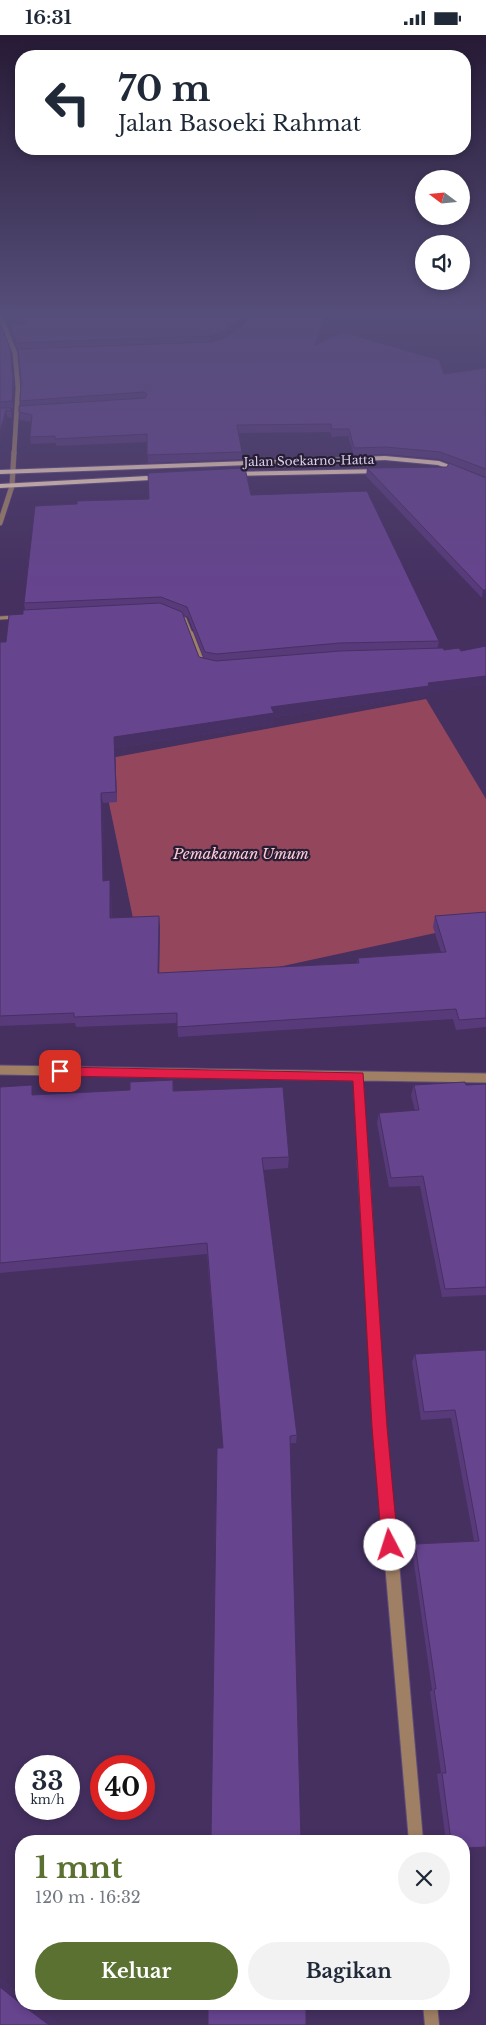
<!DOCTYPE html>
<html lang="id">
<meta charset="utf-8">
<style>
:root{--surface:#fff;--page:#f2f2f3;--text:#1f2937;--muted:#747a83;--accent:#5a7131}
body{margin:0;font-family:"Libre Baskerville",serif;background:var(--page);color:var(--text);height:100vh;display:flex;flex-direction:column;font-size:19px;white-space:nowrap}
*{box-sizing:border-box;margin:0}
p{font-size:16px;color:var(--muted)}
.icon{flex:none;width:28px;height:28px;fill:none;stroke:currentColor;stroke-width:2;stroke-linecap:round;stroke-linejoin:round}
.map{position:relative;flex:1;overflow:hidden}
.drawer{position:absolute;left:15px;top:1800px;width:455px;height:175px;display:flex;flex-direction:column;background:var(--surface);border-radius:20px;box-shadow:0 2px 8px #0003}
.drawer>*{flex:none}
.guide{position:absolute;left:15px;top:15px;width:456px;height:105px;border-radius:20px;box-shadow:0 2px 8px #0003;background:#fff;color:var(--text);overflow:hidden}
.needle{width:32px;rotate:286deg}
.tools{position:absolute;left:415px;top:135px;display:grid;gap:10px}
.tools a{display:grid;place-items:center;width:55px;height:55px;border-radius:50%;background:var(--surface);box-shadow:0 2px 8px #0003;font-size:25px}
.speed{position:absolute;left:15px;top:1720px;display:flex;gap:10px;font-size:25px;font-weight:700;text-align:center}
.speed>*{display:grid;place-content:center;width:65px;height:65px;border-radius:50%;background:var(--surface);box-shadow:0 2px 8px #0003;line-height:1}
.speed small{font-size:12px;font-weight:400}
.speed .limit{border:8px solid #d22;background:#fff;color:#111}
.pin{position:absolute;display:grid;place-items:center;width:42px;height:42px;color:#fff;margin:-21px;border-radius:10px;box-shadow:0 2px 8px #0006}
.me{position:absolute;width:55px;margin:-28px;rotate:355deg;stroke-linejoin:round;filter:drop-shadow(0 0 4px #0008)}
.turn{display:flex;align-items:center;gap:18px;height:105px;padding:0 20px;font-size:22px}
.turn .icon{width:65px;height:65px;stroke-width:2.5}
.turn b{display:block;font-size:35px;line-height:42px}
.round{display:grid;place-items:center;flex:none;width:52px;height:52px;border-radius:26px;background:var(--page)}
.headline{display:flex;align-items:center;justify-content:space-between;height:85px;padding:0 20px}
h1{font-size:30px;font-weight:800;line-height:38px;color:var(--accent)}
.cta{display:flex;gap:10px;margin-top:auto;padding:10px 20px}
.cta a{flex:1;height:58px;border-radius:30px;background:var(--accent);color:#fff;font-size:20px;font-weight:800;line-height:58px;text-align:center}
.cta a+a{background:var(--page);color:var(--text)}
.status{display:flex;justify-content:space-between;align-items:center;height:35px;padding:0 25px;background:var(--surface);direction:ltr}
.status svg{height:14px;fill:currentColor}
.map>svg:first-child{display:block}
</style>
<div class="status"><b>16:31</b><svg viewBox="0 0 49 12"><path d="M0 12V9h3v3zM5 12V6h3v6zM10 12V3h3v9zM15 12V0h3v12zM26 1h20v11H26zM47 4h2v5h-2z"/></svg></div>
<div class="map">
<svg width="486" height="1990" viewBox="0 0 486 1990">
<rect width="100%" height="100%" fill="#453060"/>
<path fill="#94465d" d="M426,664L486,764V887L149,960L100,725Z"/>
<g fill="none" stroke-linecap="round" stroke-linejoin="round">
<g stroke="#604d79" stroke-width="4.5">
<path id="minor-far1" d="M179,581L185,584L191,599
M0,583L15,582"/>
</g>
<g stroke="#604d79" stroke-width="5">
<path id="minor" d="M191,598L202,626"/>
</g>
<g stroke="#604d79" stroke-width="5">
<path id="tertiary-far4" d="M0,281L15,318L18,353L14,419"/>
</g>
<g stroke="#604d79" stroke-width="6">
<path id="tertiary-far3" d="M0,488L12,451L14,417"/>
</g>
<g stroke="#604d79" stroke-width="11">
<path id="tertiary-far2" d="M0,1035L486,1043
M358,1042L363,1127"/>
</g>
<g stroke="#604d79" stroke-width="13">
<path id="tertiary-far1" d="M363,1126L380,1392L390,1506"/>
</g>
<g stroke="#604d79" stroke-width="16">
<path id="tertiary" d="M390,1505L416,1806
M430,1969L432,1990"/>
</g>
<g stroke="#604d79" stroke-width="2">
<path id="trunk" d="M385,421L439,426L486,444V449L438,430L385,425L0,439V435Z
M383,434H386V438L227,441L223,439L227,437Z
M166,440H169V444L0,453V449Z"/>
</g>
<use href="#minor-far1" stroke="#9f8065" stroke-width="3"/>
<use href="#minor" stroke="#9f8065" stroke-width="4"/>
<use href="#tertiary-far4" stroke="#9f8065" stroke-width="4.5"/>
<use href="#tertiary-far3" stroke="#9f8065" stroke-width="5"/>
<use href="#tertiary-far2" stroke="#9f8065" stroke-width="9"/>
<use href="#tertiary-far1" stroke="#9f8065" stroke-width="11"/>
<use href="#tertiary" stroke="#9f8065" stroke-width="14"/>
<use href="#trunk" fill="#f9d8bc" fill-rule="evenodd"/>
</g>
<path fill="#583a7a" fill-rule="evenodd" d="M326,278L325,285L317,308L444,339L486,333V442L439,424L385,419L354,420L348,401L332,402L330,397L238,398L242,417V424L148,428L147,407L56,411V408L31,409L30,402L32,387L20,385L19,377L21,371L20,366L21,346L18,315L11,296L10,290L234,296L224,303Z
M0,290L10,313L14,353L13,373H11L12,383L7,382L0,408Z
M367,433L486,443V563H482L366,441Z
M251,460L439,606L427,661L274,682V689L115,713L117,767L103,768L104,846L111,856L112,883L160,892L159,938L357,928L358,923L441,917L433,892L435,881L486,877V992L456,995L453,984L178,1002L177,988L76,992L75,988L0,991V607H6L25,575L24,568L77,469ZM183,580L188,582L204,623L199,622Z
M173,1045L174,1056L289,1122L288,1133L263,1135L297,1400L296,1408L223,1413L207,1219L0,1238V1052L32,1050L35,1060L130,1055Z
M486,1049V1260L442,1262L420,1151L389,1152L377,1088L379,1078L415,1076L411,1060L414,1050H466Z
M486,1315V1812L464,1806H446L437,1739L441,1738L430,1657L432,1655L412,1515L415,1509L474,1506L451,1383L421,1385L412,1327L415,1319Z"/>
<path fill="#473063" d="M245,277H250L234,296L223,303L210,308V301Z
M326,278L325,285L314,316L315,310Z
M10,313L14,353L13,373L12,366Z
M6,375L7,382L0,408V397Z
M483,555H486V563H482Z
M486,641V651L428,658L427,661L274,682V689L115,713L117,767L116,757L114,702L271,672L428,648Z
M101,758L103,768L105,856L103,846Z
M110,845L111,856L112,893L110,883Z
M159,881L160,892L159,948L158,938Z
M32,1050L36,1062L32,1060Z
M0,1942L21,1958V1968L0,1952Z
M22,1969H35L62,1990H49Z"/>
<path fill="#66448e" stroke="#473063" d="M24,277H245L234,289L223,296L210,301L17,308L10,290L25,289Z
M253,277H298L326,278L315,310L343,297L439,325L444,339L486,333V434L440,417L386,412L354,413L349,394H332L331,389L237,390L242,417L147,420V399L55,404V401L30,402L32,380L19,377V371L145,363L147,359L144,357L20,366L21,346L18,314L211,307L226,302L238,294L248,284Z
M0,290H1L10,313L13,346L12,366L0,367Z
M0,373H11V376L6,375L0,397Z
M449,428L486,443V555H483L367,433L447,432Z
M245,433L251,460L367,456L439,606L340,608L217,619L205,617L187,572L161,562L24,568L35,471L77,469V466L149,464L148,438Z
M160,568L182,577L199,622L216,626L340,616L443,613L444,615L459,613L461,616L486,611V641L428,648L429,651L271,672L274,678L114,702L116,757L101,758L103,846L110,845V883L159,881L158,938L359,928L358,923L446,917L435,881L486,877V983L459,985L456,974L177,992V978L74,982V978L0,981V607H6L9,580L23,579V575Z
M173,1045V1056L283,1052L289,1122L262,1123L297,1400L290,1401L301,1806H211L217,1413H223L207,1208L0,1228V1052L32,1050V1060L130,1055V1047Z
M465,1047L466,1050L486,1049V1252L445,1254L423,1141L391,1143L379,1078L419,1075L414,1050Z
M486,1315V1812L464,1813V1806H451L442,1738H446L434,1654H436L415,1509L479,1506L455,1375L424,1377L415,1319Z
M0,1952L21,1969L49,1990H0Z
M208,1969H306V1990H208Z"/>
<linearGradient id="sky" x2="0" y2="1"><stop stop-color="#261a35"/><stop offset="0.5" stop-color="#564e7a"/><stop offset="1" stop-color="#564e7a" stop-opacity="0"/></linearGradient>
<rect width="486" height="555" fill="url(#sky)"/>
<path fill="#e11d48" stroke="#92132f" d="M60,1032L363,1038L387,1392L398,1510L396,1516L390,1518L385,1516L382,1510L372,1392L353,1046L60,1041L56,1040L54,1036L56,1033Z"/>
<g text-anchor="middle" stroke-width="4.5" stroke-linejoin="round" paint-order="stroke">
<g font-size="12" fill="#dacfec" stroke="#271e34">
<text transform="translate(309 426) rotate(-1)" y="4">Jalan Soekarno-Hatta</text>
</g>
<g font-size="15" font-style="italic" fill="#ffcbd7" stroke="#271e34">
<text x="241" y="824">Pemakaman Umum</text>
</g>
</g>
</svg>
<div class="tools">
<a><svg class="needle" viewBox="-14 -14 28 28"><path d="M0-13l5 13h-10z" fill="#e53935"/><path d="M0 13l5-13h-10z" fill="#747a83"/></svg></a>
<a><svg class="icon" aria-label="sound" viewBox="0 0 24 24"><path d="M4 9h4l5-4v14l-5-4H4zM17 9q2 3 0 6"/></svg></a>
</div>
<div class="speed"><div>33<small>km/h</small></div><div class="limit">40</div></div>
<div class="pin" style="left:60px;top:1036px;background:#d93025"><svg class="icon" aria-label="arrive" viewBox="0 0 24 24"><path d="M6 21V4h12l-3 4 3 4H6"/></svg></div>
<svg class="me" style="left:390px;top:1510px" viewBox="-20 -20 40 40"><circle r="19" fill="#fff"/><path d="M0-13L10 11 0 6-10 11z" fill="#e11d48"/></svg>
<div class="guide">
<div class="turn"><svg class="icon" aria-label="left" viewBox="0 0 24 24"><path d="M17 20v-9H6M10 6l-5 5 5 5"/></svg><div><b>70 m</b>Jalan Basoeki Rahmat</div></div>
</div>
<section class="drawer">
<div class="headline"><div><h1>1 mnt</h1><p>120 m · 16:32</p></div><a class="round"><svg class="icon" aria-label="close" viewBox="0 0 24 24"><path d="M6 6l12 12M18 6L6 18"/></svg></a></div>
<div class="cta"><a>Keluar</a><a>Bagikan</a></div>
</section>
</div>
